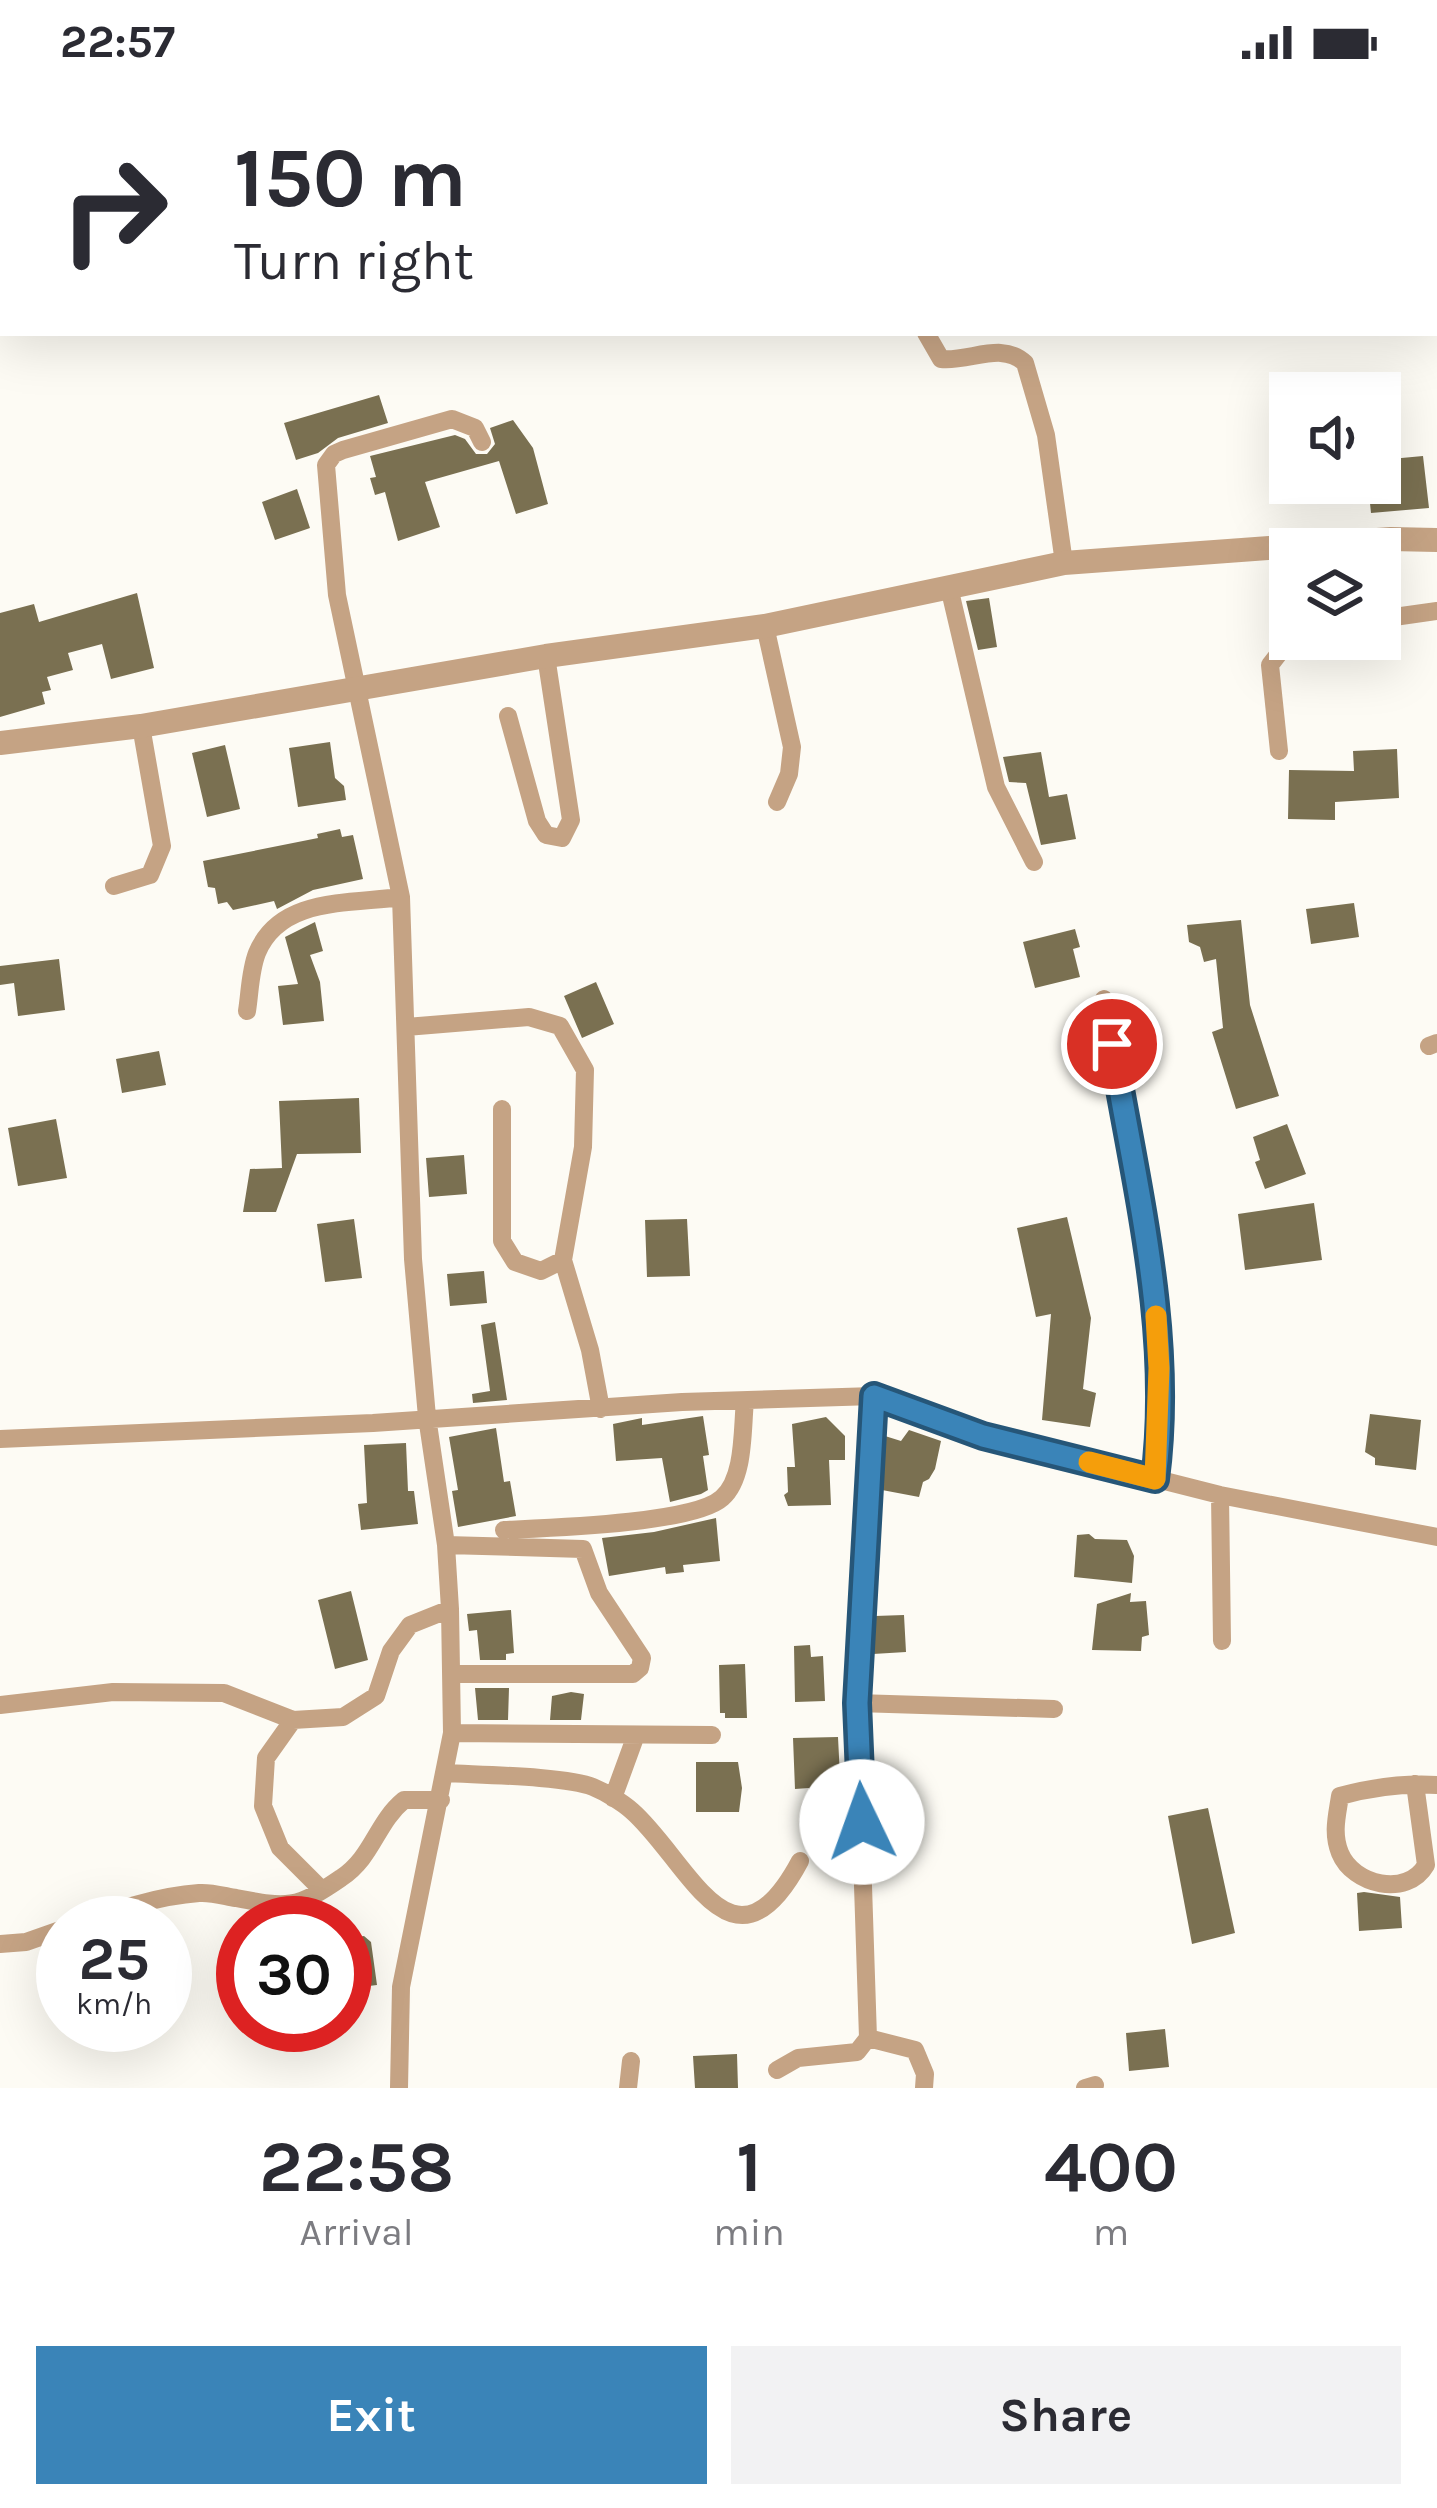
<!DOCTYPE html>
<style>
:root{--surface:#fff;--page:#f2f2f3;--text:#2b2b33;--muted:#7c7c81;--accent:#3a84b8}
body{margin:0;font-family:Karla,sans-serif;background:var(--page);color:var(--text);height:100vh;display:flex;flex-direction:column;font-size:45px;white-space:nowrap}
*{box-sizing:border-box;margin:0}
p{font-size:39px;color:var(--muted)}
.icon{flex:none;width:66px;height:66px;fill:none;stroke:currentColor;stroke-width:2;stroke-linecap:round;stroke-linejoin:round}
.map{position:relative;height:2004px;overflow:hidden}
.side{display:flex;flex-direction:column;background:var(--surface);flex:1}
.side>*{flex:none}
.hud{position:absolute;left:0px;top:0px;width:1437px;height:252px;box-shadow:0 12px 48px #0002;background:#fff;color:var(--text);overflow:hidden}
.fabs{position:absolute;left:1269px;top:288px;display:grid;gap:24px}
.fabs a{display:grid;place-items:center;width:132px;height:132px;border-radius:0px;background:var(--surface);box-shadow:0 12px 48px #0002;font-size:60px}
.speed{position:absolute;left:36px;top:1812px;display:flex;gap:24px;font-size:60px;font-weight:700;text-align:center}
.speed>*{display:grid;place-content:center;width:156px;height:156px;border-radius:50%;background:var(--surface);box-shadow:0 12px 48px #0002;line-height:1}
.speed small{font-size:30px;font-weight:400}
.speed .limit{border:18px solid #d22;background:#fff;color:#111}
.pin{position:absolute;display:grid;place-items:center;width:102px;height:102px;color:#fff;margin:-51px;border:6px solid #fff;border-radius:50%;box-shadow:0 3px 12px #0007}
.me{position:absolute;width:132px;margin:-66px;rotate:357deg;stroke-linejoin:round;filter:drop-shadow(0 0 9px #0008)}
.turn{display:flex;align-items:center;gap:42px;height:252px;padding:0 36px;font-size:54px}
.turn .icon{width:156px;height:156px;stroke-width:2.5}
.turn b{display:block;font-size:84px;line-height:102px}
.eta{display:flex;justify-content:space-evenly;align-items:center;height:204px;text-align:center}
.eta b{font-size:72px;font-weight:700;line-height:84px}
.action{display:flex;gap:24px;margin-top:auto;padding:24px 36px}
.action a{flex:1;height:138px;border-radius:0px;background:var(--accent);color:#fff;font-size:48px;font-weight:700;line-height:138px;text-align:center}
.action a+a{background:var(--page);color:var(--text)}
.status{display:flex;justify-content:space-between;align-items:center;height:84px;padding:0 60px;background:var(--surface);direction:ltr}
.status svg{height:33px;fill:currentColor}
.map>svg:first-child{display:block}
</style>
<div class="status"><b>22:57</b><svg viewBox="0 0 49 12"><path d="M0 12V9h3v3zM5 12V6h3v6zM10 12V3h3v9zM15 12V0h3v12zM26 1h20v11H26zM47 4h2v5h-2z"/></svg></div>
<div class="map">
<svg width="1437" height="2004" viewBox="0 0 1437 2004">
<rect width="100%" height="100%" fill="#fdfbf4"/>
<path fill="#7a7051" d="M379,311L388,339L338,354L318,369L296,376L284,339Z
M513,336L533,364L548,420L516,430L499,377L425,398L440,443L398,457L385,408L375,411L370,394L376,393L370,372L455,351L465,355L476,370H487L495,360L490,344Z
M1423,372L1429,424L1371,429L1368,399H1380V376Z
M297,405L310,444L275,456L262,418Z
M137,509L154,584L111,595L102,560L68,569L73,586L47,593L51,606L42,608L45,620L0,633V529L34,520L39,538Z
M989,514L997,563L978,566L966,517Z
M330,658L335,694L344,702L346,716L298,723L289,664Z
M225,661L240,725L207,733L192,669Z
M1397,665L1399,714L1335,718V736L1288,735L1289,686L1354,687L1353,667Z
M1041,668L1049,713L1067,710L1076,755L1041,761L1026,699L1009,698L1003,673Z
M340,745L342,753L353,751L363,795L313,806L277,825L274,817L233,826L227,818L218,820L215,804L208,803L203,777L318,754L317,750Z
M1354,819L1359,853L1311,860L1306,825Z
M1241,836L1250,921L1279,1012L1236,1025L1212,948L1223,944L1216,875L1204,878L1200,863L1189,858L1187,841Z
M315,838L323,867L310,871L320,898L324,937L283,941L278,902L298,900L285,853Z
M1075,845L1080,863L1073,865L1080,893L1035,904L1023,858Z
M59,875L65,926L18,932L14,899L0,901V882Z
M596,898L614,940L582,954L564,912Z
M159,967L166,1001L122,1009L116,975Z
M359,1014L361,1069L297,1070L276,1128H243L250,1085L282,1084L279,1017Z
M56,1035L67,1094L18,1102L8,1044Z
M1287,1040L1306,1090L1265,1105L1255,1078L1260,1076L1253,1053Z
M464,1071L467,1110L429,1113L426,1074Z
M1314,1119L1322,1176L1245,1186L1238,1130Z
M1067,1133L1091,1234L1083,1305L1096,1309L1090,1343L1042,1336L1051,1230L1036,1233L1017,1144Z
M354,1135L362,1194L325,1198L317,1140Z
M687,1135L690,1192L647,1193L645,1136Z
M484,1187L487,1219L450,1222L447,1190Z
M495,1238L507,1316L473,1319L472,1310L490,1307L481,1241Z
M1370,1330L1421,1336L1416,1386L1375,1381V1374L1365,1368Z
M703,1332L709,1371L703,1372L708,1406L701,1410L670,1418L662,1374L616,1377L613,1340L642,1334V1341Z
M826,1333L845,1352V1376H829L831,1421L788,1422L784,1411L788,1408L787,1383H795L792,1340Z
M496,1344L504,1398L510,1397L516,1432L458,1443L452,1407L458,1406L449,1353Z
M909,1346L941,1357L935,1385L929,1395L923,1398L919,1413L882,1406L885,1352L901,1357Z
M406,1359L408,1407H414L418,1440L361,1446L358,1420L367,1419L364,1361Z
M716,1434L720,1477L683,1481L684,1488L666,1490L665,1483L609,1492L602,1454L654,1448Z
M1089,1450L1095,1455L1127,1456L1134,1472L1132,1499L1074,1493L1077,1451Z
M351,1507L368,1576L335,1585L318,1516Z
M1131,1509L1130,1518L1146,1517L1149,1551L1142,1553L1141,1567L1092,1566L1097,1520Z
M511,1526L514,1569L506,1570V1576H480L477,1546L469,1547L467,1530Z
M904,1531L906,1568L873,1570L875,1532Z
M810,1561L811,1573L823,1572L825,1617L795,1618L794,1562Z
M745,1580L747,1634H725V1629H720L719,1581Z
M475,1604H509L508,1636H478Z
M571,1608L584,1610L581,1636H550L552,1612Z
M838,1653L842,1733L810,1734L809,1704L795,1705L793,1654Z
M696,1678H738L742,1704L739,1728H696Z
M1208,1724L1235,1849L1192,1860L1168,1732Z
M1364,1808L1400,1813L1402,1844L1359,1847L1357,1809Z
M364,1852L371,1858L377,1901L345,1905V1855Z
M1165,1945L1169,1983L1129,1987L1126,1949Z
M737,1970L738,2004H695L693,1972Z"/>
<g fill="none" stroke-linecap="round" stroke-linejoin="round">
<path stroke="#c5a384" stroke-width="18" d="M380,0L381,3
M828,0L829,3
M926,249L941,275C970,278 1002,257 1025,279L1046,351L1064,479
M949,503L996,703L1034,778
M1380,535L1437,527
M765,542L792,663L789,690L777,718
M508,632L537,737L546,751L562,754L571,736L546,572
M1279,667L1270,581L1290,555
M114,802L150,791L162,762L141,642
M1104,915C1130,1067 1176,1241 1155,1395
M247,927C250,908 250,887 257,869C280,813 349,820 401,813
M406,943L529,933L560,942L585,986L583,1063L563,1176L541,1187L515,1178L502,1157V1025
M1429,962L1437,959
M563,1176L590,1266L601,1325
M0,1355L373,1339L682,1318L874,1312L983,1351L1220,1411L1437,1453
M1220,1411L1222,1557
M504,1446C546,1444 693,1440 722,1414C745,1394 742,1345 745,1317
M446,1461L583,1465L599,1509L642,1574L640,1584L633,1590H452
M857,1619L1054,1625
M0,1621L113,1608L224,1609L293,1636L343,1633L376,1612L391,1567L410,1541L450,1525
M293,1636L266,1674L263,1722L280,1764L322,1806
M452,1649L712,1651
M446,1689C479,1691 567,1692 593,1703C605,1708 622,1718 632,1727C688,1776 733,1903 800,1777
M1415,1700L1426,1781C1407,1814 1353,1801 1340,1769C1332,1749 1337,1732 1340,1712C1373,1703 1403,1699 1437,1701
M613,1714L636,1651
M81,1839C120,1825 158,1812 199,1809C211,1808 224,1812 236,1814C288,1824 296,1825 341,1794C373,1773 376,1739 404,1716H441
M0,1860L26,1858L63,1845
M868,1954L915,1966L925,1990L924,2004
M777,1986L798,1974L857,1968L868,1954L857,1619L874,1312
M399,2004L401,1903L452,1649L450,1525L446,1461L427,1333L413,1175L401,813L337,511L326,381L334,370L343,366L452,335L475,344L482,358
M628,2004L631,1977
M1085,2004L1095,2001"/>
<path stroke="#c5a384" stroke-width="24" d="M0,659L141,642L546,572L765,542L1064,479L1391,455L1437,456"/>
</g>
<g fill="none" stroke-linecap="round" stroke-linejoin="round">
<g stroke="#265678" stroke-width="30">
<path id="route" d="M862,1738L857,1619L874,1312L983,1352L1155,1395C1174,1250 1136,1103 1112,960"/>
</g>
<use href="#route" stroke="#3a84b8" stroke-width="21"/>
<path stroke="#f59e0b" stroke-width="21" d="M1089,1378L1155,1395L1159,1284L1156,1232"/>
</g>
</svg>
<div class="fabs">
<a><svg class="icon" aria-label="sound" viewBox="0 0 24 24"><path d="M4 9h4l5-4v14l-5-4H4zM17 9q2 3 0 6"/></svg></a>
<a><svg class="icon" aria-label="layers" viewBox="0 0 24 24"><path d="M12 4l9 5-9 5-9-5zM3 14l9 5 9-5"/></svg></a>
</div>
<div class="speed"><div>25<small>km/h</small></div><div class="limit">30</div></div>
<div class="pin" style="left:1112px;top:960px;background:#d93025"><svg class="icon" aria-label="arrive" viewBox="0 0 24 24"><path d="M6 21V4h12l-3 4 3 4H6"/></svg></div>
<svg class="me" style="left:862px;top:1738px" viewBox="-20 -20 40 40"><circle r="19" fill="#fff"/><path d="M0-13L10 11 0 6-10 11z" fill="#3a84b8"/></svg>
<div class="hud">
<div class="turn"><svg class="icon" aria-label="right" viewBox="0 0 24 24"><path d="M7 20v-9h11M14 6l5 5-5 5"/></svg><div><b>150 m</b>Turn right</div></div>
</div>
</div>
<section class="side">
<div class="eta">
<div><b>22:58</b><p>Arrival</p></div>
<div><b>1</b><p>min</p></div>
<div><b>400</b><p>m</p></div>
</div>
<div class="action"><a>Exit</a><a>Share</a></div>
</section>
